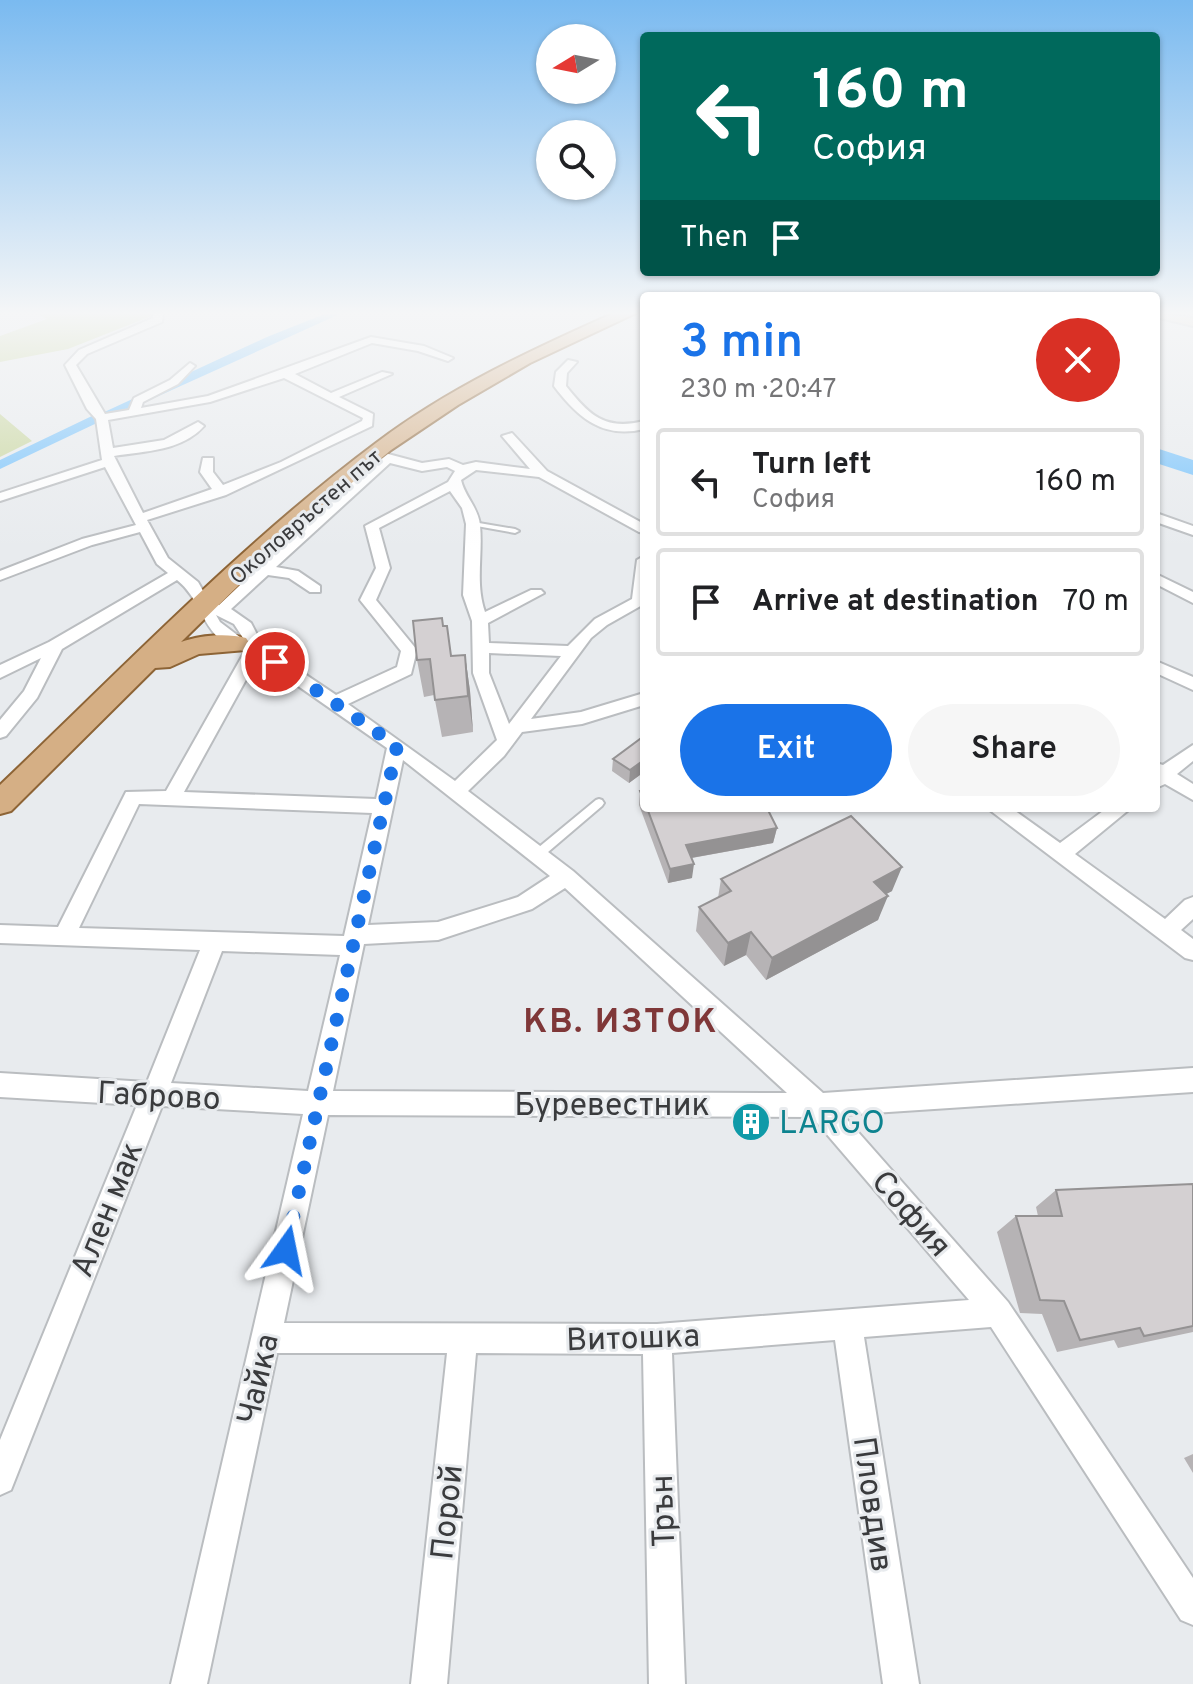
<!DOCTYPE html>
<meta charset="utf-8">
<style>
:root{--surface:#fff;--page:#f6f6f6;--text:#202124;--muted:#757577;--line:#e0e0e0;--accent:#1a73e8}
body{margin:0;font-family:Overpass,sans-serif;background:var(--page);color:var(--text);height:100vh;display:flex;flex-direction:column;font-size:30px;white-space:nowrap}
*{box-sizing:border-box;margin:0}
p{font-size:26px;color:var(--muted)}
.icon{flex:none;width:44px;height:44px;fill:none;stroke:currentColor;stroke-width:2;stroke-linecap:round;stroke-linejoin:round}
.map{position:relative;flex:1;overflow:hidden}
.drawer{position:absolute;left:640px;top:292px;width:520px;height:520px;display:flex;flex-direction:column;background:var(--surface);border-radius:8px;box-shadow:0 2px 6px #0004}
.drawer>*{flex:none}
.guide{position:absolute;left:640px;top:32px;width:520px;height:244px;border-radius:8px;box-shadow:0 2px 6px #0004;background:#00695c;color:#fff;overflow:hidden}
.needle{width:52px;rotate:260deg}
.controls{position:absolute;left:536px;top:24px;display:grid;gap:16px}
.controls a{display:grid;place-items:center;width:80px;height:80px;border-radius:50%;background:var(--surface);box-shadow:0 2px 6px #0004;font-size:40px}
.pin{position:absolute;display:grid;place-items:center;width:68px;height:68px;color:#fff;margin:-34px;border:4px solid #fff;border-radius:50%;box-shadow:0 2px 8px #0007}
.me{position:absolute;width:88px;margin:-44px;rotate:12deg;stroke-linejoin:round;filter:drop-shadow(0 0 6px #0008)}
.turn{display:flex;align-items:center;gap:28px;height:168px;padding:0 40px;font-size:36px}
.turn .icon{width:104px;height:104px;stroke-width:2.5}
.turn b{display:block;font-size:56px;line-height:68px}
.then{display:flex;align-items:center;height:76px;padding:0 40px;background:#0003;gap:16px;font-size:30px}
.round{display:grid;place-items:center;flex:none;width:84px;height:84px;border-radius:42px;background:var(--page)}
.head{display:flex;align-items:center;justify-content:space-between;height:136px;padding:0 40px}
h1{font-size:48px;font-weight:600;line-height:60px;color:var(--accent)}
.button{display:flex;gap:16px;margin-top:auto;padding:16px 40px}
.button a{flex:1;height:92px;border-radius:48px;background:var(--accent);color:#fff;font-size:32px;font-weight:600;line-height:92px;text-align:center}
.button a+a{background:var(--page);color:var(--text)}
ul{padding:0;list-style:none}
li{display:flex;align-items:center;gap:24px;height:108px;margin:0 16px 12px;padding:0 24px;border:4px solid var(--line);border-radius:8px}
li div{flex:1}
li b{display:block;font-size:30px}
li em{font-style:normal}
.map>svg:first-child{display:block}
</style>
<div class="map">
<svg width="1193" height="1684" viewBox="0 0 1193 1684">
<rect width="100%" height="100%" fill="#e8ebee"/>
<path fill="#c7d59b" d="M35,313H159L68,349L0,362V336L47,319Z
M0,414L32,441L0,457Z"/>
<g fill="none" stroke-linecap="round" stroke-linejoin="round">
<path fill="#75c2fc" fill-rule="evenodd" d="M327,313H342L112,417L100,414L267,337Z
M94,415L101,419L99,422L0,469V460Z"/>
<path fill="#75c2fc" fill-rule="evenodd" d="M1156,448L1193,460V475L1156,463Z"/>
<g stroke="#babdc0" stroke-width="4">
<path id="service" d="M473,522L515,529L519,531L515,533L471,525L470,524Z
M599,799L602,800L604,803L602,806L541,858H533L532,855L533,852L596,800Z"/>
</g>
<g stroke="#babdc0" stroke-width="4">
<path id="minor" d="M153,313H163L162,322L87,354L76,365L105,414L129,410L134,398L170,380L190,363L195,366L178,384L143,402L141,408L208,396L371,337L424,346L453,358L448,361L418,351L372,343L295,374L331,393L382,372L392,374L339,397L373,414L372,426L226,495L147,520L168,558L198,582L210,603L219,605L334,496L388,454L422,463L449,459L463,465L476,462L530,469L502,436L512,433L547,471L644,524V533L639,532L539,477L476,470L461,480C465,497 478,507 480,525C483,555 475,583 485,612L531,590H541L544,593L488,623L489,643L568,646L595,619L632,599L637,560L644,556V604L607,625L591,638L531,719L581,712L644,693V705L582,724L522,732L504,756L468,791L573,871L823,1093L1193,1068V1092L843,1115L1008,1302L1193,1578V1625L1181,1620L991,1327L864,1337L919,1684H883L835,1340L672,1353L685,1684H649L643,1354L476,1353L447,1684H411L447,1353H277L207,1684H171L303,1114L162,1106L11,1490L0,1495V1440L137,1105L0,1097V1073L147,1082L200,950L0,943V925L58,927L126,792L166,791L245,651C201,641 206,603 177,580L62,649L37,698L6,736L0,738V720L24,691L41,658L0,678V665L49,642L168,573L157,564L140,532L92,545L0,580V571L82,539L136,525L105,467L0,501V493L102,460L96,419L87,409L65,365L79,350L153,318ZM284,378L363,418L362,421L281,462L223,485L213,472V458H203L200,472L212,489L143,513L114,456C145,451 182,451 204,426L198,422L164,440L113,448L108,420L210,402ZM390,463L422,471L447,467L455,471L448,482L365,526L376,568L360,600L401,651L397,667L336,695L263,646L251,623L231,609L268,575L289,578L310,592H320V586L298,571L276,567ZM450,491L462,508L466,524L463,595L472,621L473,673L497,740L455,781L348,704L411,674L417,650L376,600L390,568L379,528ZM216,615L234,624L245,641L220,622ZM489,653L561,656L509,724L489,673ZM258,658L387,748L376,799L184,792ZM403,760L550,876L518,897L438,922L368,925ZM139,804L372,813L344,936L79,928ZM565,888L787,1093L333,1091L364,944L438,940L532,909ZM222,951L340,955L308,1091L171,1083ZM328,1115L812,1117L969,1300L657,1324L284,1323Z
M568,360L577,362L567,373L566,386C589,415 605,431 644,421V429C603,439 578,418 554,386L556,372Z
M1156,513L1193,526V535L1156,522Z
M1156,574L1193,592V603L1156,584Z
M1156,661L1193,677V690L1156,673Z
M1193,745V761L1177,774L1193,784V800L1165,784L1156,788V763L1163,765Z
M987,808H1011L1060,843L1107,808H1131L1075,854L1165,919L1185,900L1193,897V919L1181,930L1193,939V960L1185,958Z"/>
</g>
<g stroke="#babdc0" stroke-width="4">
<path id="secondary" d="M1156,313L1193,318V326L1156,317Z"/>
</g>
<g stroke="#8d6436" stroke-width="4">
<path id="primary" d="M614,313H636L530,363L458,405L391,450L292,533L181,642C200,635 227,633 246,638L250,644L246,650L199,654L170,667L155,668L11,811L0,814V785C122,669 241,544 376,443C449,388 531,350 614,313Z"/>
</g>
<use href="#service" fill="#fff" fill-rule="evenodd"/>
<use href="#minor" fill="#fff" fill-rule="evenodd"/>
<use href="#secondary" fill="#ead7c2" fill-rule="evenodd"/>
<use href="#primary" fill="#d5af85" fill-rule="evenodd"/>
</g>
<path fill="#b6b3b5" d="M444,626L451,656L465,655L470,691L473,732L442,737L434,695L424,697L417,660Z
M644,736V772L629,783L612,771L613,759Z
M644,790V808H767L777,828L773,843L692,858V878L668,883L639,805L640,791Z
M721,879L892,891L886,894L878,920L766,980L746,955L724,966L696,931L699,907L718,898Z
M1193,1184V1332L1118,1348L1114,1340L1057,1352L1042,1314L1020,1313L997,1232L1016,1216H1038L1036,1207L1056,1190Z
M1193,1454V1473L1184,1458Z"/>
<path fill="#949293" d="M465,655L470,691L473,732L468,696Z
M644,760V772L629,783L630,770Z
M777,828L773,843L685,859L686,845Z
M694,864L692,878L668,883L670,869Z
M902,867L892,891L864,906L874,882Z
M888,896L878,920L766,980L772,958Z
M751,932L746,955L724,966L728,943Z"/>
<path fill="#d4d0d2" stroke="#949293" stroke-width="2" d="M442,618L443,626H447L451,656L465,655L468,696L435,700L430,659L417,660L413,621Z
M644,736V760L630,770L613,759Z
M644,790V801L640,791Z
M647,808H767L777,828L686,845L694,864L670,869Z
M851,816L902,867L874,882L888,896L772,958L751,932L728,943L699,907L731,891L721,879Z
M1193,1184V1326L1144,1336L1140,1328L1080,1340L1064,1301L1040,1300L1016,1216H1062L1056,1190Z"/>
<linearGradient id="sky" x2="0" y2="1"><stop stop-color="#7abaf0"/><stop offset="0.57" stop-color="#f5f6f7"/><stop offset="1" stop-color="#f5f6f7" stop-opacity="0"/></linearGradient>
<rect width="1193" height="549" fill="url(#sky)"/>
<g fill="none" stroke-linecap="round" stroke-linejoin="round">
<path stroke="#1a73e8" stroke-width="14" stroke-dasharray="0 25.2" d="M275,662L397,746L286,1250"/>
</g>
<defs>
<g id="building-disc" transform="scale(2)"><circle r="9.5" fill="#0f9aa8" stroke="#e8ebee"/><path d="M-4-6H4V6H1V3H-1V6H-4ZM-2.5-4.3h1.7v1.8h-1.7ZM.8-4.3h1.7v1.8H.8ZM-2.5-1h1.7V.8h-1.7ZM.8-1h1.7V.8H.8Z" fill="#fff"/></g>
</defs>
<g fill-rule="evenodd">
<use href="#building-disc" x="751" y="1122"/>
</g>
<g text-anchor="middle" stroke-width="6" stroke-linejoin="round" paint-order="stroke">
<g font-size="22" fill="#3a3b3d" stroke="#e8ebee">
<text transform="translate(305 516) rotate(-41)" y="8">Околовръстен път</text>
</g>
<g font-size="32" fill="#3a3b3d" stroke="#e8ebee">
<text transform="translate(159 1095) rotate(3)" y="11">Габрово</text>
<text x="612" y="1115">Буревестник</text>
<text transform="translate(106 1209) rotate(-68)" y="11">Ален мак</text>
<text transform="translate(912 1213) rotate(49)" y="11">София</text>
<text transform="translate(633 1337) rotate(-2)" y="11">Витошка</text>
<text transform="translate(257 1379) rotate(-77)" y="11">Чайка</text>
<text transform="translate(874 1504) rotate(82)" y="11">Пловдив</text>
<text transform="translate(662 1511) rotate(-92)" y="11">Трън</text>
<text transform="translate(446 1512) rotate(-84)" y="11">Порой</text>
</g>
<g font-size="32" fill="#0d838f" stroke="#e8ebee" text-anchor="start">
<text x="779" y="1133">LARGO</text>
</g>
<g font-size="34" font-weight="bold" letter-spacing="2" fill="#7f3738" stroke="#e8ebee">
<text x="621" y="1032">КВ. ИЗТОК</text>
</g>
</g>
</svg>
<div class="controls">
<a><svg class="needle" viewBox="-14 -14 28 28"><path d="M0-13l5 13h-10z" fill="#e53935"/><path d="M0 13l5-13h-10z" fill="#757577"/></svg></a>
<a><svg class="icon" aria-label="search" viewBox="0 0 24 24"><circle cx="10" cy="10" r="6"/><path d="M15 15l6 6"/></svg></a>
</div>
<div class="pin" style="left:275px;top:662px;background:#d93025"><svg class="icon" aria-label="arrive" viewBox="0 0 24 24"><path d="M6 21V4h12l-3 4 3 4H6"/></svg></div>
<svg class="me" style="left:286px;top:1250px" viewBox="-20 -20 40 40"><path d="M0-17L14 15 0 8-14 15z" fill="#1a73e8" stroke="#fff" stroke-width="4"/></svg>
<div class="guide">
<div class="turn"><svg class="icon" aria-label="left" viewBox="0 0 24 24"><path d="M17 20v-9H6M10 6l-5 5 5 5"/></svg><div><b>160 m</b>София</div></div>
<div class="then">Then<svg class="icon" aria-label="arrive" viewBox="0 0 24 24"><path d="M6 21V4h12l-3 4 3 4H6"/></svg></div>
</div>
<section class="drawer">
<div class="head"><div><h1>3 min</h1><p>230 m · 20:47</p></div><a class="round" style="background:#d93025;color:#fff"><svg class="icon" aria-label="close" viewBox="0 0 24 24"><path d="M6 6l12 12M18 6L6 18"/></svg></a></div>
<ul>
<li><svg class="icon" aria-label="left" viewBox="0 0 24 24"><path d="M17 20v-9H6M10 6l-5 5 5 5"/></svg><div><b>Turn left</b><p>София</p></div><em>160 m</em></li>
<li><svg class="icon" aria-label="arrive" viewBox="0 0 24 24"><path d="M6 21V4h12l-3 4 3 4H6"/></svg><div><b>Arrive at destination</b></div><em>70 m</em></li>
</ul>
<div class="button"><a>Exit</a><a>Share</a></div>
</section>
</div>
